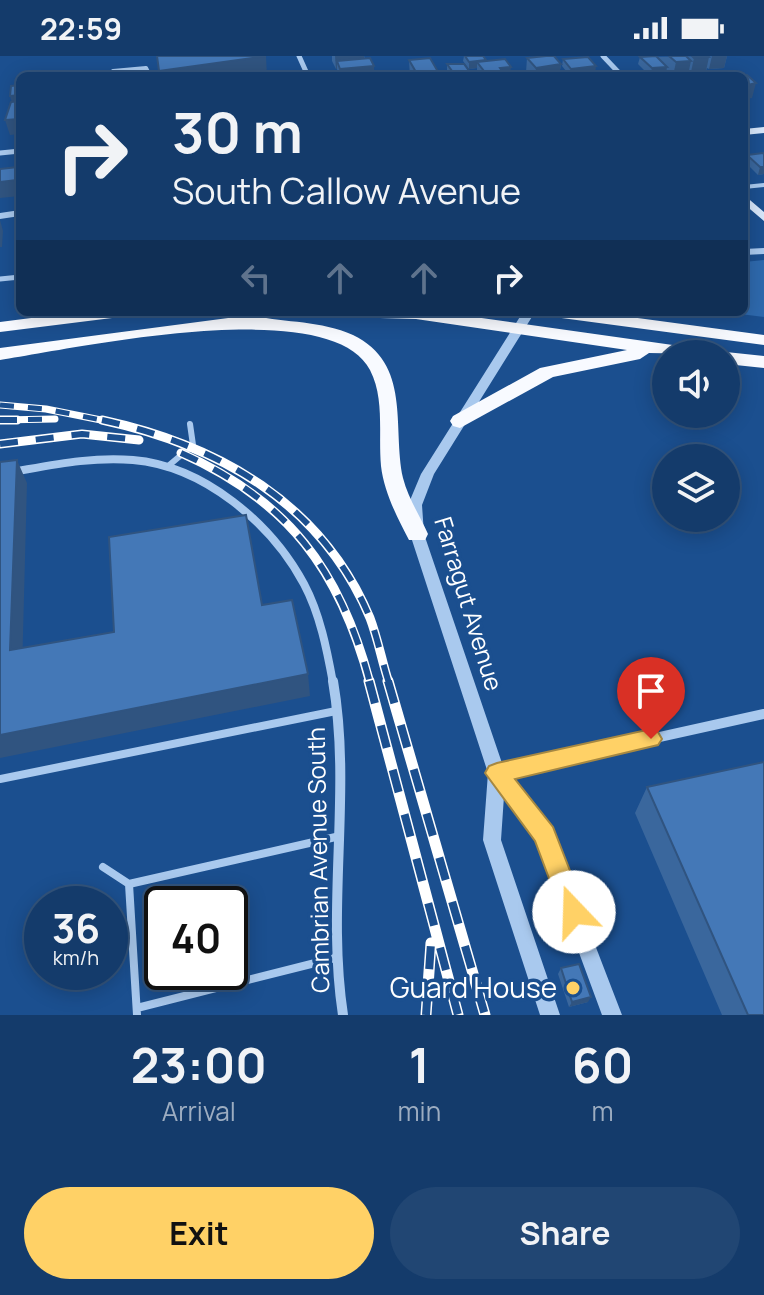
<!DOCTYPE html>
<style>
:root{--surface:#143b6b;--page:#214673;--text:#f1f3f6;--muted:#9dadc1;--line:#33557e;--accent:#ffd166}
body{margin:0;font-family:Manrope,sans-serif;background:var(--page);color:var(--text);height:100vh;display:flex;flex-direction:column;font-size:30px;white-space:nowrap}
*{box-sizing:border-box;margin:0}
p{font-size:26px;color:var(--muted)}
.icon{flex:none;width:44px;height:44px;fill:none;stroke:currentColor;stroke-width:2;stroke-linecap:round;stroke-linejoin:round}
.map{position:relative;height:959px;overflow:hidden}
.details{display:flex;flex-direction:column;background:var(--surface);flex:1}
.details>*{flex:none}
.guide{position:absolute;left:16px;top:16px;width:732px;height:244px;border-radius:12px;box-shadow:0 4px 20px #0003,0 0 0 2px var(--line);background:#143b6b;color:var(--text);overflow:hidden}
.fabs{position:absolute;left:652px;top:284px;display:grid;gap:16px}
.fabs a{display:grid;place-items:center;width:88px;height:88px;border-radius:50%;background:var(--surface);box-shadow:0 4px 20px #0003,0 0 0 2px var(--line);font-size:40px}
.speed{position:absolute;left:24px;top:830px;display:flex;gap:16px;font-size:40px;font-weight:700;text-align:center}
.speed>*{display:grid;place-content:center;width:104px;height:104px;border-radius:50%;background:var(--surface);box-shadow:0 4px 20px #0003,0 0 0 2px var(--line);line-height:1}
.speed small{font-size:20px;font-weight:400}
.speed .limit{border:4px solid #111;border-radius:12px;background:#fff;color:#111}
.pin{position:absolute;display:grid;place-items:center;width:68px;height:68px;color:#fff;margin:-82px -34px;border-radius:50% 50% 50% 0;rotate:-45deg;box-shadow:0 0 8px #0007}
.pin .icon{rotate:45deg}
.me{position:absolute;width:88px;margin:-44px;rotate:339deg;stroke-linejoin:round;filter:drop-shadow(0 0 6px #0008)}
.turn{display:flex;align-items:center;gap:28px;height:168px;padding:0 24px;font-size:36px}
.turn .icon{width:104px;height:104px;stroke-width:2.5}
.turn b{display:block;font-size:56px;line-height:68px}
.lanes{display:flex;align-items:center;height:76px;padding:0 24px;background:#0003;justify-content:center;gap:40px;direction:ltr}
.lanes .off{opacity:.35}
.eta{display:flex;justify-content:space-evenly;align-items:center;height:136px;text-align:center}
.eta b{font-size:48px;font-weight:700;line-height:56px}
.primary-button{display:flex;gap:16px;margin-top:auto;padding:16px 24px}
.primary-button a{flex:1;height:92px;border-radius:48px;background:var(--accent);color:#111;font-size:32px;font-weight:700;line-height:92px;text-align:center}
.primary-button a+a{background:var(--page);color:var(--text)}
.status{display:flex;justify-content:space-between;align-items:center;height:56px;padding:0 40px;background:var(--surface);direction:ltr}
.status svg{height:22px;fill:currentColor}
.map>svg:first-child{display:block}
</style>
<div class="status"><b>22:59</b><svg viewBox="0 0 49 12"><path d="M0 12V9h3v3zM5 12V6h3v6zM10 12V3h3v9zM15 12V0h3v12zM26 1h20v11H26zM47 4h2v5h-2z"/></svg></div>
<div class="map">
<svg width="764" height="959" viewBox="0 0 764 959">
<rect width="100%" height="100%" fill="#1b4f8f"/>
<path fill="#2e69ad" d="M764,204V261L724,256H744V206Z"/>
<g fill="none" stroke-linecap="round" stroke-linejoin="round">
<path stroke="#a9c9ee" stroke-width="4" d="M111,20L113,15L146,12L150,20
M744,131L764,129"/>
<path stroke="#a9c9ee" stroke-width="5" d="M0,223L20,221"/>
<path stroke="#a9c9ee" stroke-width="6" d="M167,411L193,389L190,368"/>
<path stroke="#a9c9ee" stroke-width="8" d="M0,723L336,655
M103,811L129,828L340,780
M129,828L137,959
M137,952L335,902"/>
<path stroke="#a9c9ee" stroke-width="5" d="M299,0L308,20
M603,0L622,20
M0,97L20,95"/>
<path stroke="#a9c9ee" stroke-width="8" d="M0,418C44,411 88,400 133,404C204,410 271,467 304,528C320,558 327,594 333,627"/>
<path stroke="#a9c9ee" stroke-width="10" d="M333,625C352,735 326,848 343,959
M497,717L764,658"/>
<path fill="#a9c9ee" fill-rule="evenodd" d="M20,154V160L0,163V157Z
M764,192V198L744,199V193Z
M523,256H535L434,418L422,449L424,478L504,713L550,772L622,959H602L537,783L504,740L501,784L560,959H540L483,784L488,717L410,478L408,449L421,418Z"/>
<path fill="#d6e6fa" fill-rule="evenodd" d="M764,71V77L744,79V73Z
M744,139L764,156V165L744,148Z"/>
<path fill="#f8faff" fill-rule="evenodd" d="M78,256H129L120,261L0,276V266Z
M335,256H439L694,292L703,298L649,297L640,303L553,321L460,372L453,370L450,365L453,360L540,312L627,294L416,263L344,261Z
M545,256H593L764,279V289L554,261Z
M251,259C284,267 320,264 353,279C412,308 392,370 403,422C408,442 420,460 428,478L425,484H409C397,461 384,436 381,410C378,378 385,343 370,314C330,236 74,293 0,304V292Z
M726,296L764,300V312L726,308V298H720Z"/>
<g stroke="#fff" stroke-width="7">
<path id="rail-far2" d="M0,349L46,353L111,366
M0,364L55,363"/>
</g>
<g stroke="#fff" stroke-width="9">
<path id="rail-far1" d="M0,364H17
M102,364C218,389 322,447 370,562C378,583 382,606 389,627
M0,388L82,378L139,384
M181,397C289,445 340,514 370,627"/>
</g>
<g stroke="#fff" stroke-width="11">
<path id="rail" d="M369,625L458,959
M388,625L485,959
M426,959L431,887"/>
</g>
<use href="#rail-far2" stroke="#1b4f8f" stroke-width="5" stroke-dasharray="14" stroke-linecap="butt"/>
<use href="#rail-far1" stroke="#1b4f8f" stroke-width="6" stroke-dasharray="18" stroke-linecap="butt"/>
<use href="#rail" stroke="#1b4f8f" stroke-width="8" stroke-dasharray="23" stroke-linecap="butt"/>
</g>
<path fill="#3a679d" d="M332,0H364L365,2L374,10V20H338L337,13H336L332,5Z
M464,0H483L486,5L510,20H477V12L469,13L463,5Z
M727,0L724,12L709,13L707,12L706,15L691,16L689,15L688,19L676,20H672L666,14V18L650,20L638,8L640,1Z
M527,2L561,8L559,20H529L526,16Z
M563,3L595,18L570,20L562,10Z
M409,4L437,14V20H410Z
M447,8L472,19V20H450L447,15Z
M763,97L764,118L758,119L745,106L747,99Z
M647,731L764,959H722L635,757Z
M561,912L588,946L569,951L558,918Z"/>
<path fill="#305480" d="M266,0L267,20H160L159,15Z
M335,0H364L365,10L337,5V13H336Z
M712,0H727L724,12L709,13Z
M709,1L706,15L691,16L694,2Z
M486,4L477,6V12L469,13V6Z
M691,5L688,19L673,20L676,6Z
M561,8L559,20H535L536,12Z
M374,10V20H340V13Z
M596,10L595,18L570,20L571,13Z
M511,11L510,20H501L502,15L500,12Z
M667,11L666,18L650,20L652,12Z
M756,27L752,42L744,43V30Z
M20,39V46L12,47L10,40Z
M20,63V78L10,79L5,64Z
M18,111L20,118V140L0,142V126Z
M760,111H764V118L758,119Z
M0,164L3,175L2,191H0Z
M17,404L27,427L22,617L10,594Z
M308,618L310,640L0,702V679Z
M591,941L588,946L569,951L572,946Z"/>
<path fill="#4478b7" stroke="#305480" stroke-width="2" d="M157,0H266L159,15Z
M465,0H483L486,4L469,6Z
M546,0H554L561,8L536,12L527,2Z
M656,0L667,11L652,12L640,1Z
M669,0H686L691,5L676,6Z
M692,0H708L709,1L694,2Z
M588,1L596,10L571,13L563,3Z
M370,2L374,10L340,13L337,5Z
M430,2L437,14L435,16H416L409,4Z
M505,3L511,11L500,12L502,15H484L477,6Z
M447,8H464L472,19H455Z
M747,19L756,27L744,30V20H741Z
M20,29V39L10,40L11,30Z
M20,45V63L5,64L11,46Z
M763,97L764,98V111H760L747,99Z
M18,111L17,124L0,126V113Z
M17,404L10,594L114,576L109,481L246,459L262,549L292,544L308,618L0,679V406Z
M764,706V959H748L647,731Z
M579,908L591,941L572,946L561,912Z"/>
<path fill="#ffd166" stroke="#a68842" stroke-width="2" d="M651,673L658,676L662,683L658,689L515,723L553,771L586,856L582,865L574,868L565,865L535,785L485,717L489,710L497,707Z"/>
<circle fill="#ffd166" stroke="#1b4f8f" stroke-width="3" cx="573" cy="932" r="8"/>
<g text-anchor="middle" stroke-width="7" stroke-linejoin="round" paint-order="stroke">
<g font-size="24" fill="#fff" stroke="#1b4f8f">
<text transform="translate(468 548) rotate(73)" y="8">Farragut Avenue</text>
<text transform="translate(319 804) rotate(-91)" y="8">Cambrian Avenue South</text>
</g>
<g font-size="28" fill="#fff" stroke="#1b4f8f" text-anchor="end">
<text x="557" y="942">Guard House</text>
</g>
</g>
</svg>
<div class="fabs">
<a><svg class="icon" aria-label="sound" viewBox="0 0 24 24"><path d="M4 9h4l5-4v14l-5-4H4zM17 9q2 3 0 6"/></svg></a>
<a><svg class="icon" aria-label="layers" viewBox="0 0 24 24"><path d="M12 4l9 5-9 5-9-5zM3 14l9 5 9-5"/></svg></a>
</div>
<div class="speed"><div>36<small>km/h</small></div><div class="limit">40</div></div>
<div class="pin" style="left:651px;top:683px;background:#d93025"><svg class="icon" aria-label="arrive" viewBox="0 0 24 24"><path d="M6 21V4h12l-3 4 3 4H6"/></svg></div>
<svg class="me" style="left:574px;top:856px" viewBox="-20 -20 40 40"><circle r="19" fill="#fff"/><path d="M0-13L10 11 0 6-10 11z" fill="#ffd166"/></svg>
<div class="guide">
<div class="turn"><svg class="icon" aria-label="right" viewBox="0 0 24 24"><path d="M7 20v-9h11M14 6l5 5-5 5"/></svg><div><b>30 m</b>South Callow Avenue</div></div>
<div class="lanes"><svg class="icon off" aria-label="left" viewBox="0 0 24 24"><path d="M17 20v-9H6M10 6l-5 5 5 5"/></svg><svg class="icon off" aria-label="ahead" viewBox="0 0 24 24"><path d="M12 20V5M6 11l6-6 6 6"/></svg><svg class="icon off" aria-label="ahead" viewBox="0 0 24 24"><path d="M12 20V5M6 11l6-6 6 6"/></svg><svg class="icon" aria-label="right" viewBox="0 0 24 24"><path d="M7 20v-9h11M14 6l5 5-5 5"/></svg></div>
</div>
</div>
<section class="details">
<div class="eta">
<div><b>23:00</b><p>Arrival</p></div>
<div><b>1</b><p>min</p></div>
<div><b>60</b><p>m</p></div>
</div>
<div class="primary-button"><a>Exit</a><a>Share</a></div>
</section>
